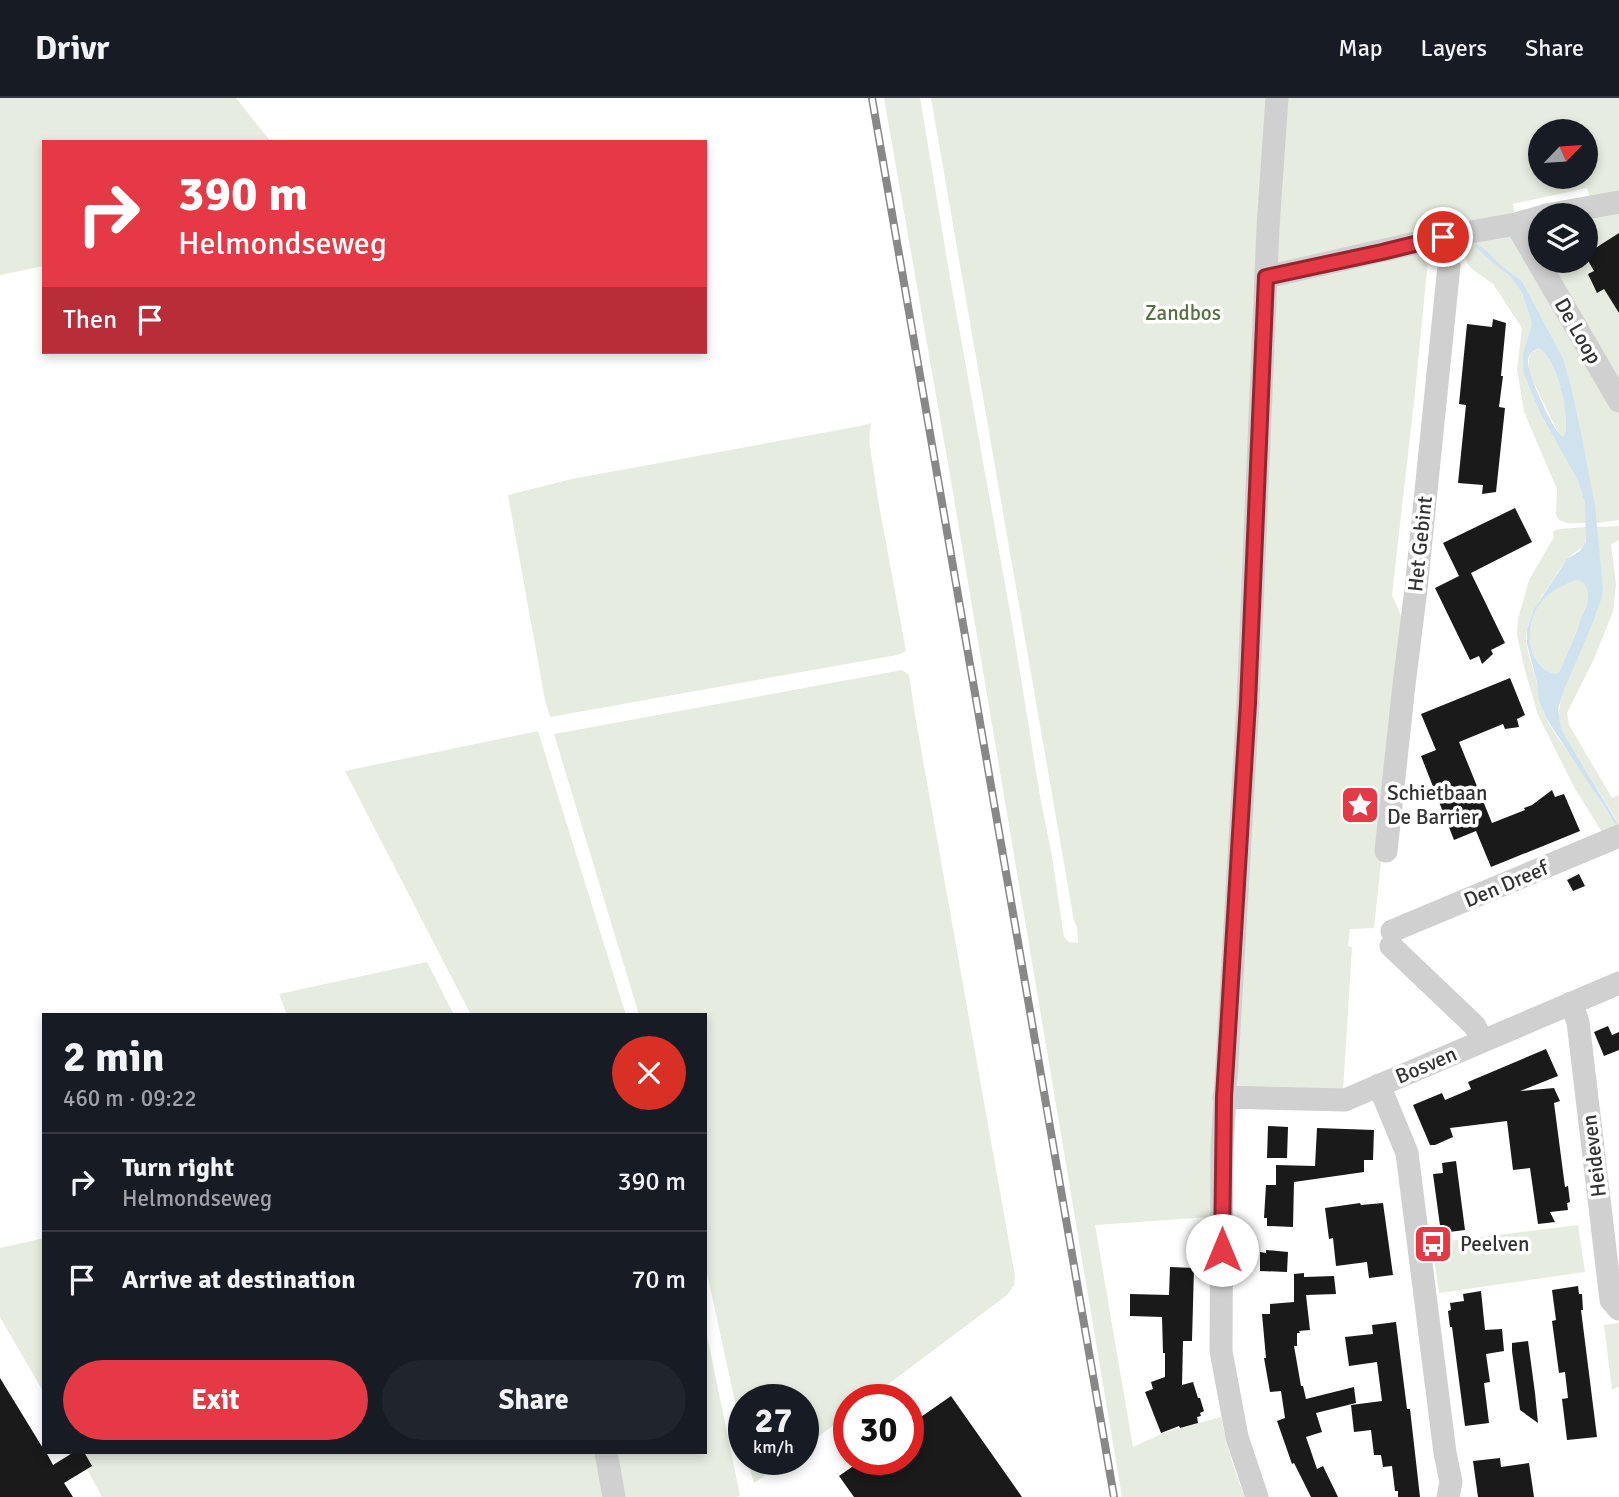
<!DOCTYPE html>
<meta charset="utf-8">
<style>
:root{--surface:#171b24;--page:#20242c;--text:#f1f3f6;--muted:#9ea1a6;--line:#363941;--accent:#e63946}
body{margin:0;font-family:Signika,sans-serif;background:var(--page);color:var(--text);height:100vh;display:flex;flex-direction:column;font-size:26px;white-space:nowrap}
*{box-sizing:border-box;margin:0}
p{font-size:23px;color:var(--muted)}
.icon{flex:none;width:38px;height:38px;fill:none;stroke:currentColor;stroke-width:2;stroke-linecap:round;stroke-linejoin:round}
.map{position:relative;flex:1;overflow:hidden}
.side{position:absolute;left:42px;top:915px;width:665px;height:441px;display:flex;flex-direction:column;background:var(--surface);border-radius:0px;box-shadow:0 4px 10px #0003}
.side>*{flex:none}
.hud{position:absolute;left:42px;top:42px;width:665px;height:214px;border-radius:0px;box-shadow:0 4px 10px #0003;background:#e63946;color:#fff;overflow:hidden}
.needle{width:46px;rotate:65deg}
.controls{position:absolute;left:1528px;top:21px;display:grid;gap:14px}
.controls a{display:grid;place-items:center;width:70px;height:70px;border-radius:50%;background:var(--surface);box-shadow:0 4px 10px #0003;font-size:35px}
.speed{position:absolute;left:728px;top:1286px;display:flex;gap:14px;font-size:35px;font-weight:700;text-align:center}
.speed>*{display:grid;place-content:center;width:91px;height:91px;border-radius:50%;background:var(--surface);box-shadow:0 4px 10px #0003;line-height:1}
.speed small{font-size:18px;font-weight:400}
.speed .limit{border:10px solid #d22;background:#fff;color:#111}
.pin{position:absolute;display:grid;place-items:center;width:60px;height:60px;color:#fff;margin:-30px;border:4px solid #fff;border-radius:50%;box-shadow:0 2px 7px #0007}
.me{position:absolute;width:77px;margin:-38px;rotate:0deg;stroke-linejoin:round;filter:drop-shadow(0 0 5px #0008)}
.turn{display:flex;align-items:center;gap:24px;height:147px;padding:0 21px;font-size:32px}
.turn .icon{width:91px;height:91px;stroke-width:2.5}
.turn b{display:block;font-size:49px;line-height:60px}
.then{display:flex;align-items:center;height:66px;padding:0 21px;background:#0003;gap:14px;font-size:26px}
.round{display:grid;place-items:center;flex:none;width:74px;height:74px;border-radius:37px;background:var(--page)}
.overview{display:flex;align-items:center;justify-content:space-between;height:119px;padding:0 21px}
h1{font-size:42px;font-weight:700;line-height:52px}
.cta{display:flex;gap:14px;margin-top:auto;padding:14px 21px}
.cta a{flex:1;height:80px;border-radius:42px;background:var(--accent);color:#fff;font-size:28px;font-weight:700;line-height:80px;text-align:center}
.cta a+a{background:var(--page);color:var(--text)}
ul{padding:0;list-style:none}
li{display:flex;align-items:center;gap:21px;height:98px;padding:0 21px;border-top:2px solid var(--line)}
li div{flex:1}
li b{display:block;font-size:26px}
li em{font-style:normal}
header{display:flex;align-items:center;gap:42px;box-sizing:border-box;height:98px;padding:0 35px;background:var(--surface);border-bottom:2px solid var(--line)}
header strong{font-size:33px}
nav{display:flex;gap:38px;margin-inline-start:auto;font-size:24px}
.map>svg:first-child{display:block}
</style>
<header>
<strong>Drivr</strong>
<nav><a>Map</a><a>Layers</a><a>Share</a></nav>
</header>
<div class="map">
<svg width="1619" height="1399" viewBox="0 0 1619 1399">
<rect width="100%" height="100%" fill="#fff"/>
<path fill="#e6ecdf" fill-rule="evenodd" d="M0,0H236L271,44H44V168L0,177Z
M884,0H920L949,174L1012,525L1040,698L1052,758L1064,839L1069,844L1078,845L1077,829L1074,823L931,0H1619V98L1591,103L1587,90L1513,106L1515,119L1429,152L1415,295L1392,497L1406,529L1374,830L1350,831L1348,848L1352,849L1343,993L1238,992V982L1218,975L1210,1119L1095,1127L1133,1349L1166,1334L1221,1319C1226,1346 1234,1373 1245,1399H1122L950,377ZM1540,33H1586V79H1540Z
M1619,115V287L1544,163H1586V121Z
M1505,136L1515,142L1619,315V422L1596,425L1594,408L1579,324L1571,287L1563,260L1522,183L1502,168L1488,154L1476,148L1490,163L1510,178L1522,195L1532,226L1524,277L1540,315L1577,381L1585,405L1586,425C1575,425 1561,428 1556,417L1557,391L1524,314L1517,271L1522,230L1493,186L1472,171L1467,165L1463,145Z
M1539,250C1558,262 1569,315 1565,336L1563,338L1559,336L1530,277L1528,270L1530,256Z
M871,325L869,342L879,407L906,553L897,557L550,619L545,602L508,397L572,381L860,328Z
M1619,428V442L1611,446L1616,486L1613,514L1593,563L1567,615L1569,627L1612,700L1619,697V734L1605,739L1574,689L1538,617L1524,569L1517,537L1518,521L1529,482L1554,439L1553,433L1560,431L1586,429C1588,455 1578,448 1566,463C1559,471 1554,480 1548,489C1539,502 1530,517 1527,532C1524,546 1530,561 1534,574C1539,589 1539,605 1546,620C1555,640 1571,655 1582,673C1593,691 1603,710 1617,727L1618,725L1561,631C1549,591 1598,534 1603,490L1596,429Z
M1576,482C1584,483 1589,489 1588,498C1588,504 1585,510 1583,515C1576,535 1568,554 1559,574L1554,576C1524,566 1524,523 1543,502C1553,492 1564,487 1576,482Z
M902,572L909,577L915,617L1015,1178L1014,1187L1007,1197L867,1302H849V1316L803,1350V1302H744V1345L705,1166V917H639L554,636Z
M538,633L626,917H471L345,673Z
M427,864L454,917H287L279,896Z
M1578,1127L1585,1174L1439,1195L1432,1145Z
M44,1140V1295L0,1219V1150Z
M1619,1225V1289L1612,1292L1604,1227Z
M705,1228L740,1397L737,1399H622L616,1355L705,1354Z
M78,1355H601L609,1399H102Z
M747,1362H788L754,1385Z"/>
<path fill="#cfe2ee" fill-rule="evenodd" d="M1477,146L1488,154L1502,168L1522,183L1563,260L1571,287L1579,324L1595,408L1603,490L1602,499L1594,522L1564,592L1558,611L1561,631L1618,726L1616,727L1546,620L1539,602L1537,584L1527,546V531L1534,511L1567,461L1580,453L1586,443L1585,405L1577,381L1540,315L1524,277L1523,257L1532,226L1522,195L1510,178L1490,163L1475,148ZM1539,250C1558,262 1569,315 1565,336L1563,338C1562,337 1560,337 1559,335C1551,327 1526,273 1528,262C1529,255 1533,253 1539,250ZM1576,482C1584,483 1588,489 1588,498C1588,506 1584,513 1581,520C1575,539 1567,556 1559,574L1554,576C1524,566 1524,523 1543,502C1553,492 1564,487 1576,482Z"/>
<path fill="#1a1a1a" d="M1619,135V215L1604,191L1597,195L1588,176L1594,173L1586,159V156Z
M1493,221L1506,225L1501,278H1503L1499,309L1505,310L1496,394L1482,396L1483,387L1458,385L1466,307L1459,306L1467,226L1492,229Z
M1515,410L1532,444L1471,475L1505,545L1491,552L1493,556L1482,566L1479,558L1470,562L1435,490L1459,478L1443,445Z
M1510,580L1525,617L1517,621L1519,629L1505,631L1503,626L1459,644L1492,725L1525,712L1524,710L1532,707L1552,692L1555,699L1564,696L1580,733L1491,769L1476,733L1454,742L1421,658L1436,652L1421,616Z
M1579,776L1585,788L1573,793L1567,782Z
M1608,928L1612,937L1619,934V952L1604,958L1594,934Z
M1546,951L1558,978L1520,993L1554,990L1560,1003L1554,1005L1565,1089L1568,1088L1570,1104L1567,1105L1568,1112L1550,1114L1555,1124L1538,1126L1530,1070L1513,1072L1507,1023L1450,1030L1453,1039L1435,1047H1430L1413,1007L1442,995L1445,1002L1471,991L1468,984Z
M1268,1028L1288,1029L1287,1060H1267Z
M1317,1030L1374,1032L1373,1062H1364V1074L1294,1084L1293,1129L1267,1128V1120H1264L1266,1087H1276V1067L1315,1068Z
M1456,1063L1465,1132L1441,1135L1433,1076L1443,1075L1442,1065Z
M1360,1105L1361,1107L1383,1105L1393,1177L1369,1180L1367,1164L1336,1168L1333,1140L1329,1141L1325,1110Z
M1266,1152L1288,1154L1287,1174L1260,1173V1154L1266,1155Z
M1170,1169L1194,1170L1192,1243H1183L1182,1287L1193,1284L1198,1300H1200L1204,1313L1200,1315L1201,1318L1197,1319L1198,1325L1180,1330L1179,1328L1161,1335L1145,1294L1153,1291L1151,1284L1165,1279V1255H1163L1162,1219L1130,1218V1196L1169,1197Z
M1304,1175V1179L1334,1178L1336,1196L1306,1197L1310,1232L1299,1233L1300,1235H1297V1248H1294L1301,1288H1303L1306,1301L1354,1289L1356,1305L1316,1315L1322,1334L1306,1339L1317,1371L1323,1368L1338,1399H1311L1294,1365L1292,1366L1277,1323L1285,1320L1281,1293L1270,1294L1264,1260H1266L1262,1216H1270V1206L1294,1204V1176Z
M1578,1188L1579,1196H1582L1583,1212H1581L1597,1339L1567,1342L1562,1301L1568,1300L1565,1274L1559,1275L1552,1223L1556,1222L1552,1192Z
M1481,1193L1485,1232L1502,1231L1504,1253L1486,1256L1490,1284L1484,1285L1489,1325L1465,1328L1452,1229H1450L1448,1213L1451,1212L1450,1205L1464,1203L1463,1196Z
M1396,1224L1407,1311H1410L1420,1399H1398V1393H1395L1392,1368L1383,1369L1381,1357H1374L1371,1332L1354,1334L1351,1307L1382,1303L1377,1264L1349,1268L1345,1239L1373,1236L1372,1227Z
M1528,1243L1535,1295L1538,1325L1520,1312L1512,1253V1245Z
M0,1280L44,1352V1354H46L53,1367L74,1354H84L92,1368L64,1385L73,1399H0Z
M951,1298L1022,1399H854L839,1378L862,1362H908V1328Z
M1500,1360L1501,1369L1529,1365L1534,1399H1478L1473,1363Z"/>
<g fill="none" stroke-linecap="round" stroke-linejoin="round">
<path stroke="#d0d0d0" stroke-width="23" d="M1546,117L1619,104
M1516,126L1619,303
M1266,179L1442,139L1516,126L1540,119
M1386,753L1404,587L1416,491L1449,168L1442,139
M1392,833L1619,738
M1391,848L1475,928L1482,943
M1571,905L1578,924L1611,1202L1619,1211
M1379,987L1407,1055L1445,1355L1451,1384L1448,1399
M1224,999L1345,1002L1619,885
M606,1354L614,1399
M1257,1399L1237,1339L1221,1253L1222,1051L1248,605L1268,129L1277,0"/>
<g stroke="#888" stroke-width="8">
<path id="rail" d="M872,0L1114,1399"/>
</g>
<use href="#rail" stroke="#fff" stroke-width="5" stroke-dasharray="16" stroke-linecap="butt"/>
</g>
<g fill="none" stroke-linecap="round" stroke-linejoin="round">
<g stroke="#96252e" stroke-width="18">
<path id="route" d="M1222,1152L1224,999L1248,605L1266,179L1382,154L1443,139"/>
</g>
<use href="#route" stroke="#e63946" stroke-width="12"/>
</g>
<defs>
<g id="sight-square" transform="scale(2.0125)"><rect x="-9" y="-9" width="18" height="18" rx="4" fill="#e63946" stroke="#fff"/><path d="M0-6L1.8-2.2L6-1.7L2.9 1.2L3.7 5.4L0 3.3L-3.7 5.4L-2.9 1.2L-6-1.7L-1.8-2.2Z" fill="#fff"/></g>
<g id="bus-square" transform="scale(2.0125)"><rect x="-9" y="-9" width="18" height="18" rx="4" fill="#e63946" stroke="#fff"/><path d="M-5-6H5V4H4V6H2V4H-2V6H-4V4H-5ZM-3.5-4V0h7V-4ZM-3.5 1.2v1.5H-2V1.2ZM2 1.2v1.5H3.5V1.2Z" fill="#fff"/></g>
</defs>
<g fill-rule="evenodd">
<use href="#sight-square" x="1360" y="707"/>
<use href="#bus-square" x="1433" y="1146"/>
</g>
<g text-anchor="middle" stroke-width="7" stroke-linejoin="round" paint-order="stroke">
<g font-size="21" fill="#56703f" stroke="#fff">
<text x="1183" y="222">Zandbos</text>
</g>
<g font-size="21" fill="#333" stroke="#fff">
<text transform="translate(1578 233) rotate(60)" y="7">De Loop</text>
<text transform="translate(1420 446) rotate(-84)" y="7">Het Gebint</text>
<text transform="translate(1506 786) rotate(-23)" y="7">Den Dreef</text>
<text transform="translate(1426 967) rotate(-23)" y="7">Bosven</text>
<text transform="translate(1594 1058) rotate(-97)" y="7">Heideven</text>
</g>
<g font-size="21" fill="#333" stroke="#fff" text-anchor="start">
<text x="1387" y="702">Schietbaan<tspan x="1387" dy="24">De Barrier</tspan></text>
<text x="1460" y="1153">Peelven</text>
</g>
</g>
</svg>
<div class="controls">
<a><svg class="needle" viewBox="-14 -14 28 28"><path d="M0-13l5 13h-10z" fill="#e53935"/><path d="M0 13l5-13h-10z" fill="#9ea1a6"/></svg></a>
<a><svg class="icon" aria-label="layers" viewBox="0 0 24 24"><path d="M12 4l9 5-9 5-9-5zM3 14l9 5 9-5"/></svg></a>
</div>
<div class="speed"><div>27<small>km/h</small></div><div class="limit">30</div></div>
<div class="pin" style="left:1443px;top:139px;background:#d93025"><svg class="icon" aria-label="arrive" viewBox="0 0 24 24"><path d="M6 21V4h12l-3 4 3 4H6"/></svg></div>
<svg class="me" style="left:1222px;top:1152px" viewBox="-20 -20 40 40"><circle r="19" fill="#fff"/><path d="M0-13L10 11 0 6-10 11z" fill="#e63946"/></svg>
<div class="hud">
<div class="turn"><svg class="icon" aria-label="right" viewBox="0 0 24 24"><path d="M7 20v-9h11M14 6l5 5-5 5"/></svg><div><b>390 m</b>Helmondseweg</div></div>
<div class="then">Then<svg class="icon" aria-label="arrive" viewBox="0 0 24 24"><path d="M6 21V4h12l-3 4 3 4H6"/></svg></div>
</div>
<section class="side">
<div class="overview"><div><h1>2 min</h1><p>460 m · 09:22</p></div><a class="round" style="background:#d93025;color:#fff"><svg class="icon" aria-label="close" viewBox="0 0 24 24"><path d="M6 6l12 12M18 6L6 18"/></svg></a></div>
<ul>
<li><svg class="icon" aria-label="right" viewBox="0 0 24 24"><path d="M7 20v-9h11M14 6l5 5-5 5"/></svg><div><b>Turn right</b><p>Helmondseweg</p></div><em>390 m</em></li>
<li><svg class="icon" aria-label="arrive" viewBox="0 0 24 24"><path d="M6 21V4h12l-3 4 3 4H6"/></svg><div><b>Arrive at destination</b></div><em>70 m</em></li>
</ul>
<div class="cta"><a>Exit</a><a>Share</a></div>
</section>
</div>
